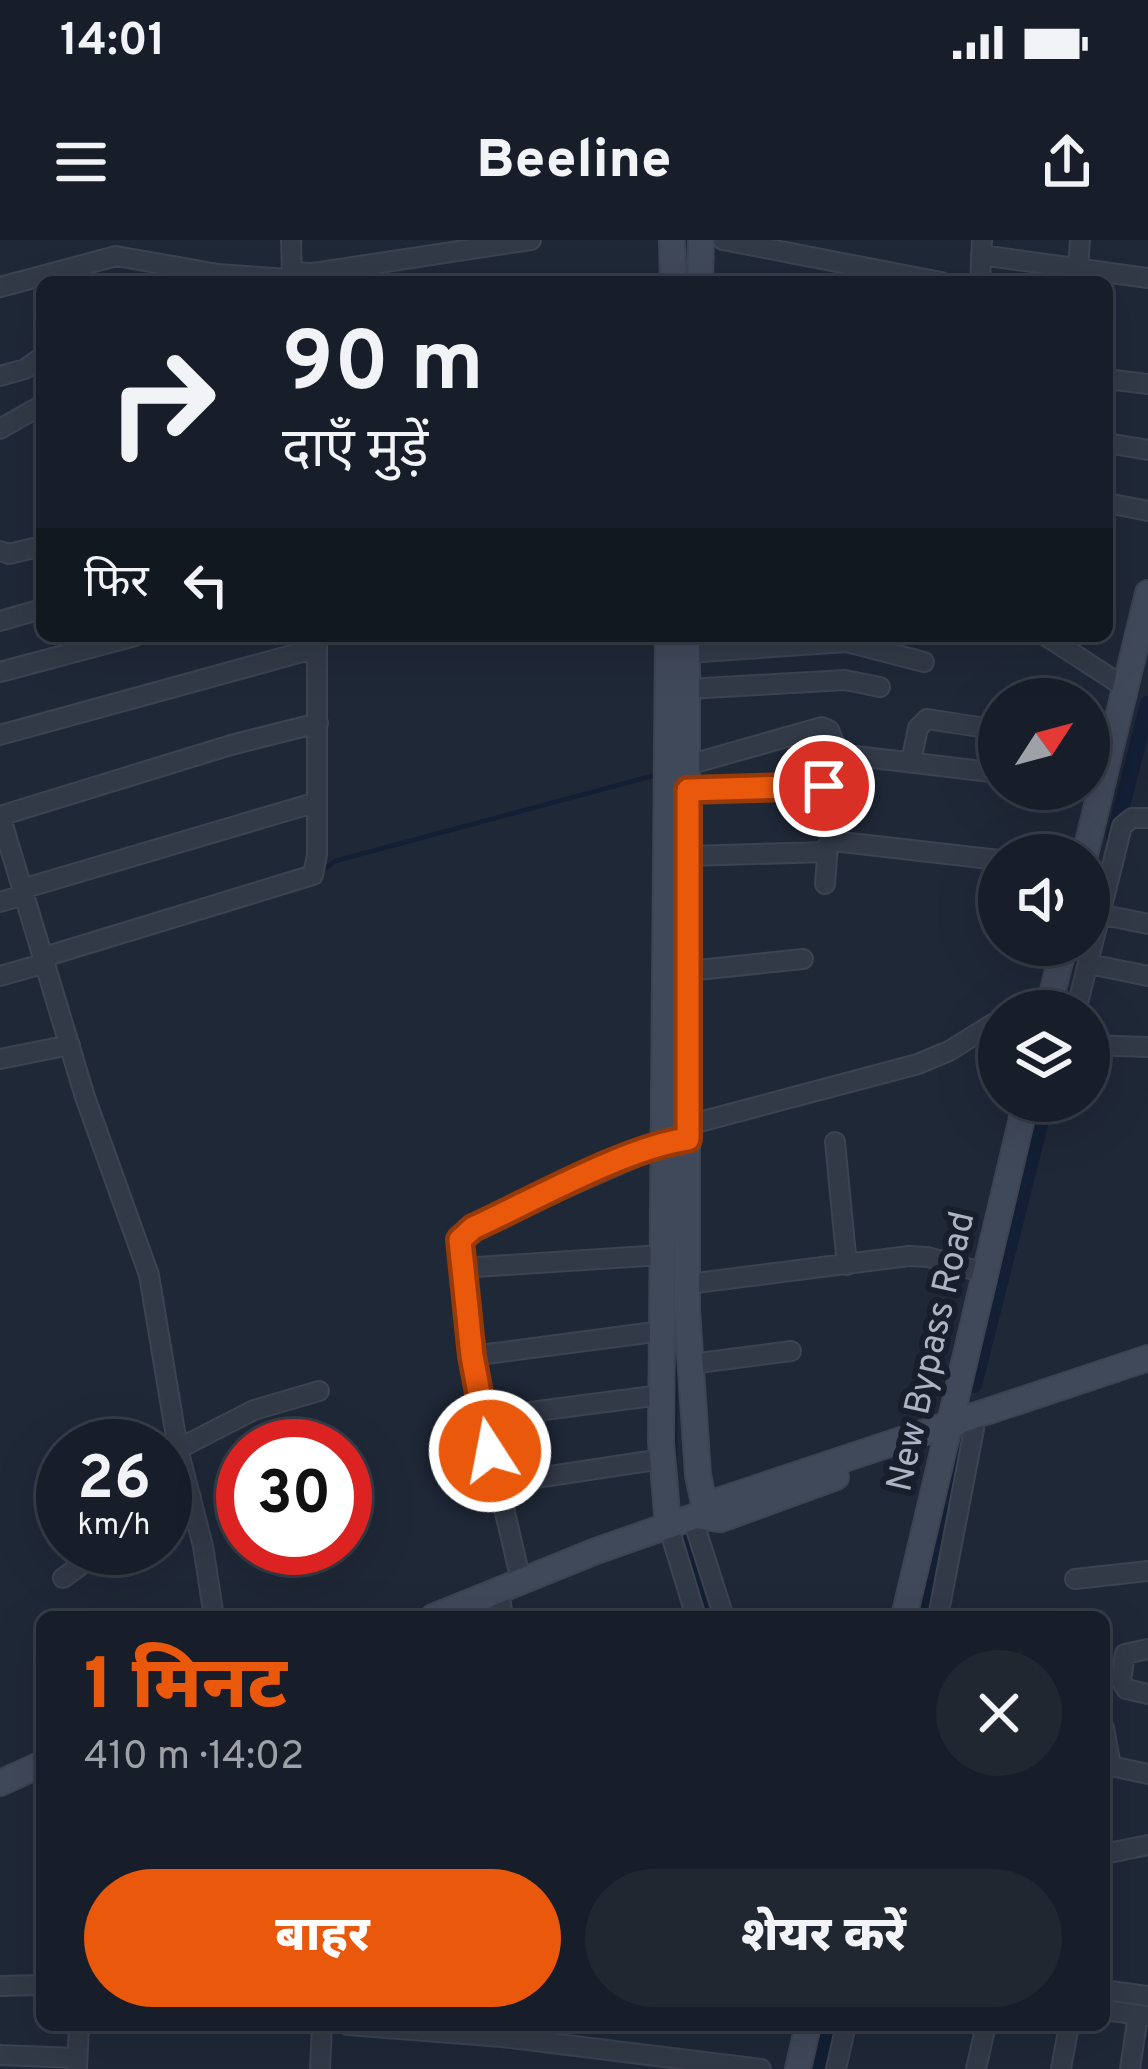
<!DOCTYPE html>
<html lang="hi">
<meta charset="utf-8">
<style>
:root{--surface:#171e29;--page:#202731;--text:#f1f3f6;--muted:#9ea2a8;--line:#363c46;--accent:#ea580c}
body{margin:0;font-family:Overpass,"Noto Sans Devanagari",sans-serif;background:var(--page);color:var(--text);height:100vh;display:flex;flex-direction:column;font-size:45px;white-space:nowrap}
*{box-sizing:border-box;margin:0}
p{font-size:39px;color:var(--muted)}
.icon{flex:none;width:66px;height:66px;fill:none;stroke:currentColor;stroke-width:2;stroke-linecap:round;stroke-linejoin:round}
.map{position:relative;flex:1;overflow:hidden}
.panel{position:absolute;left:36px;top:1371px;width:1074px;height:420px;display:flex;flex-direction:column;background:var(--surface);border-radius:18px;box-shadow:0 12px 48px #0002,0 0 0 3px var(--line)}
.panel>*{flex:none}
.guide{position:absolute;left:36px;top:36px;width:1077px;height:366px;border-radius:18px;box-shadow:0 12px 48px #0002,0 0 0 3px var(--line);background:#171e29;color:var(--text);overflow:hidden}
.needle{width:78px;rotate:54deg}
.controls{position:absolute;left:978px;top:438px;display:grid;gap:24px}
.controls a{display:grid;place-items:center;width:132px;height:132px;border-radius:50%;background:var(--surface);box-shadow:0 12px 48px #0002,0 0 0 3px var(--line);font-size:60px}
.speed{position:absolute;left:36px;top:1179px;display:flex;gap:24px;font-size:60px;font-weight:700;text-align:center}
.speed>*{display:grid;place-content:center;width:156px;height:156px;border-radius:50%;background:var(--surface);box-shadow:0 12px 48px #0002,0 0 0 3px var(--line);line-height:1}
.speed small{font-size:30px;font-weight:400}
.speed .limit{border:18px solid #d22;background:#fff;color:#111}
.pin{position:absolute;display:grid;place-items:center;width:102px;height:102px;color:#fff;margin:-51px;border:6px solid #fff;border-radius:50%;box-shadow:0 3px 12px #0007}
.me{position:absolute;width:132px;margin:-66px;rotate:349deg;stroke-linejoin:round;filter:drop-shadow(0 0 9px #0008)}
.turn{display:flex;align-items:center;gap:42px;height:252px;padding:0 48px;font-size:54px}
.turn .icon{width:156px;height:156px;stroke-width:2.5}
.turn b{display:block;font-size:84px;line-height:102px}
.then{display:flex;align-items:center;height:114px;padding:0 48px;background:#0003;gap:24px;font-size:45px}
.round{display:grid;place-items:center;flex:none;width:126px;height:126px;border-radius:63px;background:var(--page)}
.summary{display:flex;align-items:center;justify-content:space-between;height:204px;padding:0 48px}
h1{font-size:72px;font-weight:800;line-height:90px;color:var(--accent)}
.action{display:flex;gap:24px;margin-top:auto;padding:24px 48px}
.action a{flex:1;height:138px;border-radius:72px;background:var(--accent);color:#fff;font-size:48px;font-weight:800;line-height:138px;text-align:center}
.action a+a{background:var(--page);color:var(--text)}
.status{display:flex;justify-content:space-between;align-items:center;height:84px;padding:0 60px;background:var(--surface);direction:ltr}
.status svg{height:33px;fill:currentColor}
header{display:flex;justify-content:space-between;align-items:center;height:156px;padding:0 48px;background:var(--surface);font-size:54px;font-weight:800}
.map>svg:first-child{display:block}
</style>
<div class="status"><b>14:01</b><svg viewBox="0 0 49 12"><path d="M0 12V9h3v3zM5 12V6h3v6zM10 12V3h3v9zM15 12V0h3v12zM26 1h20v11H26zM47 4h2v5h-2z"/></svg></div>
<header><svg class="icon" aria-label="menu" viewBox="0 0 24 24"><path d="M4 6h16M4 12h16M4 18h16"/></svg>Beeline<svg class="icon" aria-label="share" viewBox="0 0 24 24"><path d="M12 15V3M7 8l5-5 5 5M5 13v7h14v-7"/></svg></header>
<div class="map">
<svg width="1148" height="1829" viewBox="0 0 1148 1829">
<rect width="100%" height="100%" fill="#1f2837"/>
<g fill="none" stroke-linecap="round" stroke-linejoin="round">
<path stroke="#121f34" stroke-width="4.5" d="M684,12L685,0
M322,631L335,621L656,535
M675,996V1230
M684,1290L709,1377
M1104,1760L1148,1765"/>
<path stroke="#121f34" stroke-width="16" d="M1114,597L1148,464
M974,1145L1046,861
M923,1377L959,1215
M819,1829L830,1785"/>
<g stroke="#3c4351" stroke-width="22">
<path id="street" d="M723,0L941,42
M981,15L1148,38
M1078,28L1080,0
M293,32L313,33L531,0
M980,42L982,0
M0,47L116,16L218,34L287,39L292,35L291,0
M0,136L25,129L42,117
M1107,139L1148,144
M0,189L42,165
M1107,203L1148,210
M1107,263L1148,271
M0,311L9,314L42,306
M0,381L42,369
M1046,396L1126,448
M687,413L847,402L924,422
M0,432L135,396
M687,449L845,440L880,447
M0,495L317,408
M911,522L918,488L927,479L999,490
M688,525L822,487L829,490L839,514L999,533
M688,550L823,546
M0,575L85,857L149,1035L178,1209L203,1306L214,1377
M0,576L231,505L318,483
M688,616L827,612
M825,644L828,605L833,601L999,620
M22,649L317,562
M0,662L24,655
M1094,673L1148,684
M44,717L313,635L317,615V396
M1089,724L1148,736
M688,731L803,719
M0,736L46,723
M1020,771L1049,765L1077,767L1122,586L1132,578H1148
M1089,805L1148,807
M0,819L70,805
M688,885L918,824L949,811L999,780
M835,902L847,1025
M461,1028L662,1015
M688,1044L909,1016L928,1017L985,1033
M472,1116L662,1091
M691,1124L791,1111
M483,1178L661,1155
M178,1209L254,1170L319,1151
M497,1244L662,1219
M165,1266L191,1257
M692,1277L724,1377
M668,1285L696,1377
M63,1338L104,1308
M1075,1339L1148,1331
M521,1341L483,1178L460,1000L473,988L673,901
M499,1350L503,1377
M938,1377L974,1189
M1148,1409L1125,1414L1121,1440L1126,1449L1148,1454
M1104,1488L1111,1526L1148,1534
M1104,1614L1148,1605
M0,1746L42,1745
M1104,1750L1148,1756
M1104,1770L1148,1776
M348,1785L502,1797L761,1829
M0,1815L77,1818
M77,1828L79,1785
M320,1829L322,1785
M836,1829L846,1785
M976,1829L986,1785
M1061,1829L1069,1785
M1130,1829L1138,1775"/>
</g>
<g stroke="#3c4351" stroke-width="28">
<path id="secondary" d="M672,0L673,42
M700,42L701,0
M668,396L661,1202L668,1285
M687,396V1070L698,1235L705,1268
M1085,615L1148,353
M1048,771L1064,705
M696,1276L721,1279L836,1237
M433,1377L596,1311L696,1276L715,1262L1148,1118
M904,1377L1026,861
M0,1543L42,1524
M798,1829L808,1785"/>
</g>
<use href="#street" stroke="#323a47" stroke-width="18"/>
<use href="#secondary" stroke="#40495a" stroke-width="24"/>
</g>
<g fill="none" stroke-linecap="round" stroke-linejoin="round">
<g stroke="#983908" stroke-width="30">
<path id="route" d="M490,1211L472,1116L460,1000L473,988C532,961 627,907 688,899V550L824,546"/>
</g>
<use href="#route" stroke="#ea580c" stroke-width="21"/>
</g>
<g text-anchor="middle" stroke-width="12" stroke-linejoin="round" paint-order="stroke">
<g font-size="36" fill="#acb4c4" stroke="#181f2b">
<text transform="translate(929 1111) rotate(-77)" y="13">New Bypass Road</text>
</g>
</g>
</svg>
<div class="controls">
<a><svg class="needle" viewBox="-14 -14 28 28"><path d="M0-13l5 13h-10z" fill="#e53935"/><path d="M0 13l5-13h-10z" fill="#9ea2a8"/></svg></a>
<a><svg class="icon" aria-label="sound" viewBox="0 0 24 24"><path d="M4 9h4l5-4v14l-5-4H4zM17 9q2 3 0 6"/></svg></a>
<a><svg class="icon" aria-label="layers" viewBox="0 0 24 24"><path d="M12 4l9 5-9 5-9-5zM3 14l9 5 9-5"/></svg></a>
</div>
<div class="speed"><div>26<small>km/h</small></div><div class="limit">30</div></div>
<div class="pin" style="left:824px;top:546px;background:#d93025"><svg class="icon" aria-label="arrive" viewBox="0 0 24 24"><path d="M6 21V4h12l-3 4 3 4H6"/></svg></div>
<svg class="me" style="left:490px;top:1211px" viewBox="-20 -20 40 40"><circle r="17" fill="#ea580c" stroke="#fff" stroke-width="3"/><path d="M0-11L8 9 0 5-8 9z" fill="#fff"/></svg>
<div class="guide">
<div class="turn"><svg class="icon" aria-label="right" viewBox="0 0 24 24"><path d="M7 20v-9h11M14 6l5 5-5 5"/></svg><div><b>90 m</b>दाएँ मुड़ें</div></div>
<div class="then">फिर<svg class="icon" aria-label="left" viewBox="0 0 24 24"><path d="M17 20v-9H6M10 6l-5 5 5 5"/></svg></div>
</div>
<section class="panel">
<div class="summary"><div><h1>1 मिनट</h1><p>410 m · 14:02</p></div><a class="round"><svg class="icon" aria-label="close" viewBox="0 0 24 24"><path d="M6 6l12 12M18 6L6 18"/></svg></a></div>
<div class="action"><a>बाहर</a><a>शेयर करें</a></div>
</section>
</div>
